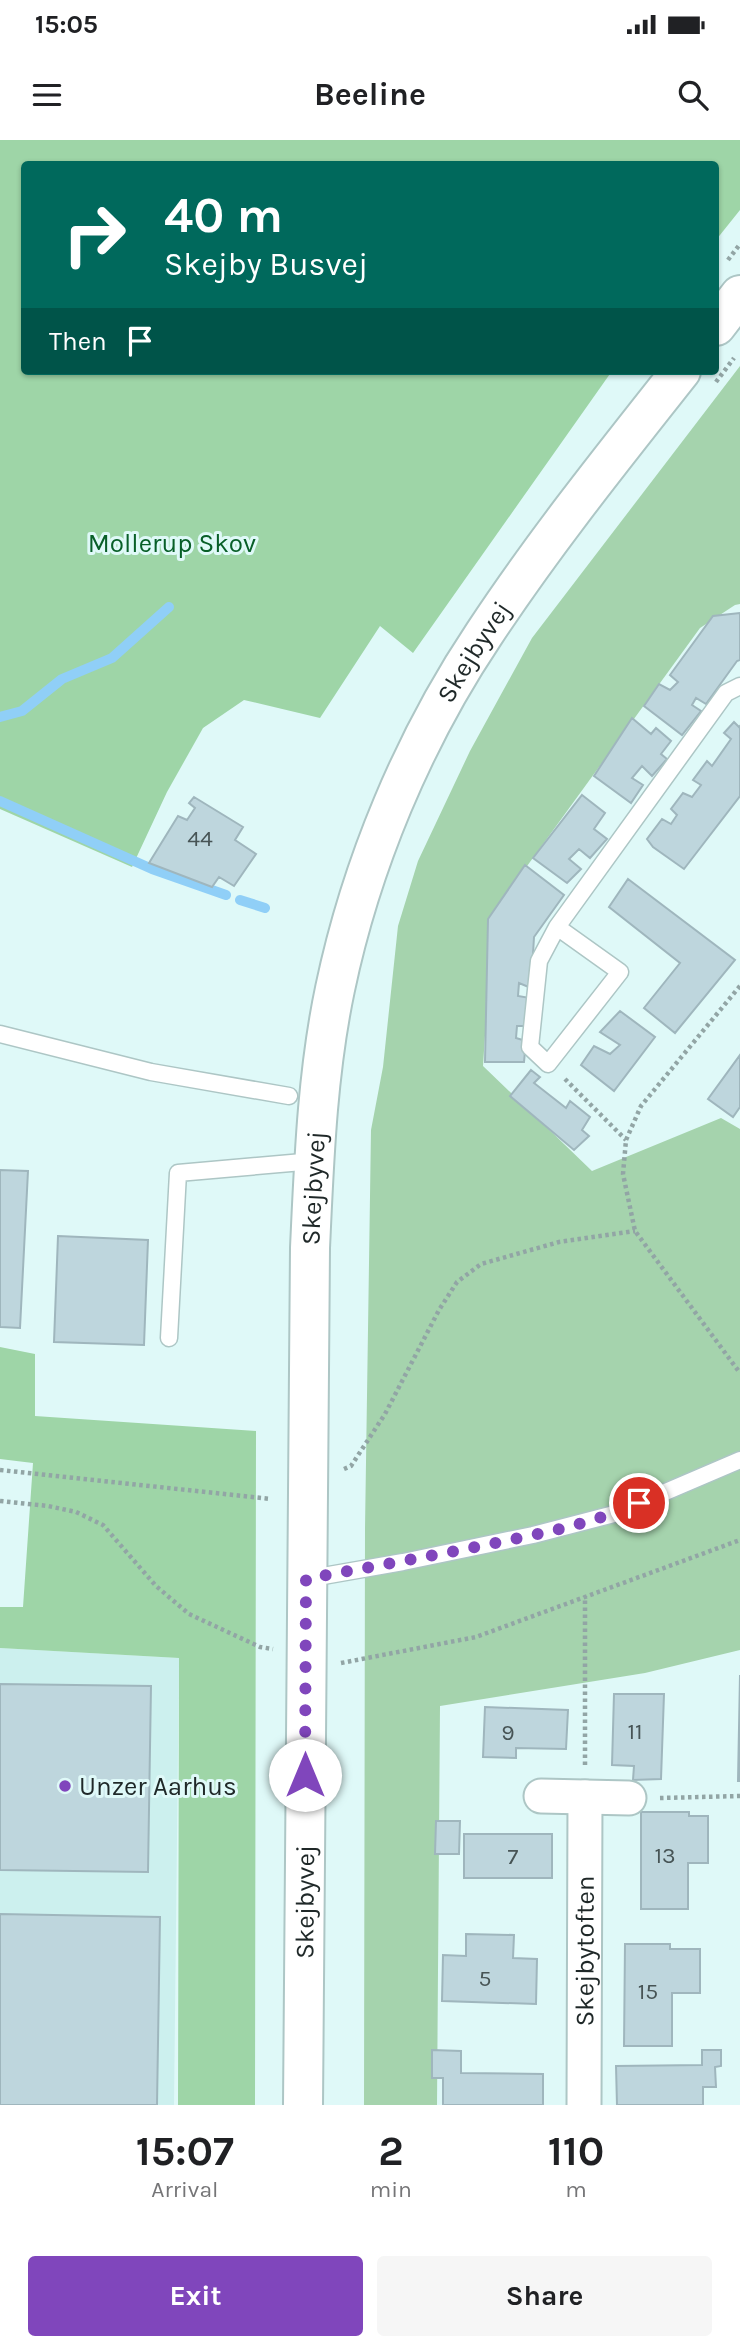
<!DOCTYPE html>
<style>
:root{--surface:#fff;--page:#f6f6f6;--text:#202124;--muted:#757577;--accent:#8046bc}
body{margin:0;font-family:Karla,sans-serif;background:var(--page);color:var(--text);height:100vh;display:flex;flex-direction:column;font-size:26px;white-space:nowrap}
*{box-sizing:border-box;margin:0}
p{font-size:23px;color:var(--muted)}
.icon{flex:none;width:38px;height:38px;fill:none;stroke:currentColor;stroke-width:2;stroke-linecap:round;stroke-linejoin:round}
.map{position:relative;height:1965px;overflow:hidden}
.side{display:flex;flex-direction:column;background:var(--surface);flex:1}
.side>*{flex:none}
.guide{position:absolute;left:21px;top:21px;width:698px;height:214px;border-radius:7px;box-shadow:0 2px 5px #0004;background:#00695c;color:#fff;overflow:hidden}
.pin{position:absolute;display:grid;place-items:center;width:60px;height:60px;color:#fff;margin:-30px;border:4px solid #fff;border-radius:50%;box-shadow:0 2px 7px #0007}
.me{position:absolute;width:77px;margin:-38px;rotate:0deg;stroke-linejoin:round;filter:drop-shadow(0 0 5px #0008)}
.turn{display:flex;align-items:center;gap:24px;height:147px;padding:0 28px;font-size:32px}
.turn .icon{width:91px;height:91px;stroke-width:2.5}
.turn b{display:block;font-size:49px;line-height:60px}
.then{display:flex;align-items:center;height:66px;padding:0 28px;background:#0003;gap:14px;font-size:26px}
.eta{display:flex;justify-content:space-evenly;align-items:center;height:119px;text-align:center}
.eta b{font-size:42px;font-weight:700;line-height:49px}
.primary-button{display:flex;gap:14px;margin-top:auto;padding:14px 28px}
.primary-button a{flex:1;height:80px;border-radius:7px;background:var(--accent);color:#fff;font-size:28px;font-weight:700;line-height:80px;text-align:center}
.primary-button a+a{background:var(--page);color:var(--text)}
.status{display:flex;justify-content:space-between;align-items:center;height:49px;padding:0 35px;background:var(--surface);direction:ltr}
.status svg{height:19px;fill:currentColor}
header{display:flex;justify-content:space-between;align-items:center;height:91px;padding:0 28px;background:var(--surface);font-size:32px;font-weight:700}
.map>svg:first-child{display:block}
</style>
<div class="status"><b>15:05</b><svg viewBox="0 0 49 12"><path d="M0 12V9h3v3zM5 12V6h3v6zM10 12V3h3v9zM15 12V0h3v12zM26 1h20v11H26zM47 4h2v5h-2z"/></svg></div>
<header><svg class="icon" aria-label="menu" viewBox="0 0 24 24"><path d="M4 6h16M4 12h16M4 18h16"/></svg>Beeline<svg class="icon" aria-label="search" viewBox="0 0 24 24"><circle cx="10" cy="10" r="6"/><path d="M15 15l6 6"/></svg></header>
<div class="map">
<svg width="740" height="1965" viewBox="0 0 740 1965">
<rect width="100%" height="100%" fill="#dff9f8"/>
<path fill="#ccf0ee" d="M0,1508L179,1518L174,1965H0Z"/>
<path fill="#a5d3ad" d="M740,226V464L735,465L700,488L493,773L483,926L592,1031L721,978L740,989V1510L645,1533L440,1566L437,1965H364L365,1389L371,990L383,927L398,786L418,721L470,611L532,498Z"/>
<path fill="#9ed5a7" d="M0,0H740V70L716,100V24H24V231H612L413,513L380,486L320,578L244,560L203,588L167,652L132,727L0,669Z
M0,1207L35,1214V1276L256,1291L255,1965H178L179,1518L0,1508V1467H23L33,1323L0,1319Z"/>
<g fill="none" stroke-linecap="round" stroke-linejoin="round">
<path stroke="#90cff7" stroke-width="10" d="M0,577L22,571L62,539L112,518L169,467
M0,661L152,729L226,755
M240,760L265,768"/>
</g>
<path fill="#bed6dd" stroke="#9fb6bd" stroke-width="2" d="M740,473V520L737,521L706,564L696,558L692,565L701,571L682,595L644,566L659,544L670,550L678,542L670,535L713,476Z
M632,578L651,594L656,588L671,601L661,614L667,619L652,636L642,626L632,638L643,645L631,663L594,636Z
M734,582L739,587L740,586V656L684,729L653,707L647,699L662,679L671,684L677,675L671,669L683,653L692,657L701,645L693,640L707,621L712,626L731,599L724,593Z
M582,655L605,673L594,689L607,699L590,718L579,709L569,719L581,729L567,743L533,718Z
M194,657L243,687L235,700L256,714L234,746L219,737L212,747L149,723L178,676L187,680L195,668L189,663Z
M525,725L564,755L534,797L531,848L519,843L518,856L530,858L529,886H517L516,898L526,901L524,922H485L488,779Z
M628,739L735,820L675,893L644,868L680,823L609,767Z
M620,871L655,897L614,951L581,925L594,906L610,914L620,905L600,892Z
M740,915V967L733,977L708,959Z
M531,930L540,937L534,943L566,968L570,961L590,977L582,990L589,996L574,1010L510,956Z
M0,1030L28,1031L20,1188L0,1187Z
M58,1096L148,1100L144,1205L54,1202Z
M740,1535V1641H738Z
M0,1544L151,1546L148,1732L0,1730Z
M614,1554H664L661,1639L633,1640L634,1626L612,1625Z
M485,1567L568,1570L566,1609L516,1608V1618L483,1617Z
M641,1672H689V1676H708V1723H688V1769H641Z
M436,1681H460L459,1714H435Z
M464,1694H552V1738H464Z
M0,1774L160,1777L157,1965H0Z
M466,1794L514,1795L513,1818L537,1819L536,1864L442,1861L443,1815L466,1816Z
M625,1804H670V1809H700V1853H672V1906H624Z
M432,1910L461,1911V1933L543,1934V1965H443V1938H432Z
M702,1910H721V1926L715,1927L716,1947H703V1965H617L616,1926L702,1925Z"/>
<g fill="none" stroke-linecap="round" stroke-linejoin="round">
<g stroke="#adc6c5" stroke-width="19">
<path id="lane" d="M557,787L620,832L548,924L530,907L539,821L557,787L726,553L740,546
M0,894L151,932L289,956
M169,1198L178,1033L314,1021
M306,1439L403,1422L533,1395L614,1374L740,1320"/>
</g>
<g stroke="#adc6c5" stroke-width="37">
<g id="street">
<path d="M541,1656L629,1658"/>
<path id="s1" d="M584,1965L585,1657"/>
</g>
</g>
<g stroke="#adc6c5" stroke-width="42">
<g id="secondary">
<path d="M716,186L740,155"/>
<path id="s2" d="M303,1965L310,1108C314,1022 317,934 335,849C361,725 413,600 484,494C544,403 613,317 681,231"/>
</g>
</g>
<path stroke="#92a5a5" stroke-width="4.5" stroke-dasharray="3.5 3.5" stroke-linecap="butt" d="M728,120L740,104
M716,242L734,218
M740,846L641,966L626,1000L623,1034L635,1091L740,1233
M565,939L626,1000
M344,1329L351,1326L385,1274L439,1170L457,1142L481,1124L559,1102L635,1091
M0,1330L271,1359
M0,1361L48,1366L76,1372L103,1385L156,1446L189,1474L260,1507L273,1509
M341,1523L476,1497L740,1400
M585,1625V1456
M660,1658L740,1656"/>
<use href="#lane" stroke="#fff" stroke-width="16"/>
<use href="#street" stroke="#fff" stroke-width="33"/>
<use href="#secondary" stroke="#fff" stroke-width="38"/>
</g>
<g fill="none" stroke-linecap="round" stroke-linejoin="round">
<path stroke="#8046bc" stroke-width="12" stroke-dasharray="0 21.6" d="M305,1635L306,1439C369,1427 432,1416 495,1403C544,1393 594,1383 639,1363"/>
</g>
<circle fill="#8046bc" stroke="#dff9f8" stroke-width="2.5" cx="65" cy="1646" r="7"/>
<g text-anchor="middle" stroke-width="6" stroke-linejoin="round" paint-order="stroke">
<g font-size="23" fill="#475455">
<text x="200" y="706">44</text>
<text x="635" y="1599">11</text>
<text x="508" y="1600">9</text>
<text x="665" y="1723">13</text>
<text x="513" y="1724">7</text>
<text x="485" y="1846">5</text>
<text x="648" y="1859">15</text>
</g>
<g font-size="26" fill="#085f28" stroke="#dff9f8">
<text x="172" y="412">Mollerup Skov</text>
</g>
<g font-size="26" fill="#1f2828" stroke="#dff9f8">
<text dy="9" stroke="none"><textPath href="#s2" startOffset="1484">Skejbyvej</textPath></text>
<text dy="9" stroke="none"><textPath href="#s2" startOffset="917">Skejbyvej</textPath></text>
<text dy="9" stroke="none"><textPath href="#s2" startOffset="203">Skejbyvej</textPath></text>
<text dy="9" stroke="none"><textPath href="#s1" startOffset="154">Skejbytoften</textPath></text>
</g>
<g font-size="26" fill="#1f2828" stroke="#dff9f8" text-anchor="start">
<text x="79" y="1655">Unzer Aarhus</text>
</g>
</g>
</svg>
<div class="pin" style="left:639px;top:1363px;background:#d93025"><svg class="icon" aria-label="arrive" viewBox="0 0 24 24"><path d="M6 21V4h12l-3 4 3 4H6"/></svg></div>
<svg class="me" style="left:305px;top:1635px" viewBox="-20 -20 40 40"><circle r="19" fill="#fff"/><path d="M0-13L10 11 0 6-10 11z" fill="#8046bc"/></svg>
<div class="guide">
<div class="turn"><svg class="icon" aria-label="right" viewBox="0 0 24 24"><path d="M7 20v-9h11M14 6l5 5-5 5"/></svg><div><b>40 m</b>Skejby Busvej</div></div>
<div class="then">Then<svg class="icon" aria-label="arrive" viewBox="0 0 24 24"><path d="M6 21V4h12l-3 4 3 4H6"/></svg></div>
</div>
</div>
<section class="side">
<div class="eta">
<div><b>15:07</b><p>Arrival</p></div>
<div><b>2</b><p>min</p></div>
<div><b>110</b><p>m</p></div>
</div>
<div class="primary-button"><a>Exit</a><a>Share</a></div>
</section>
